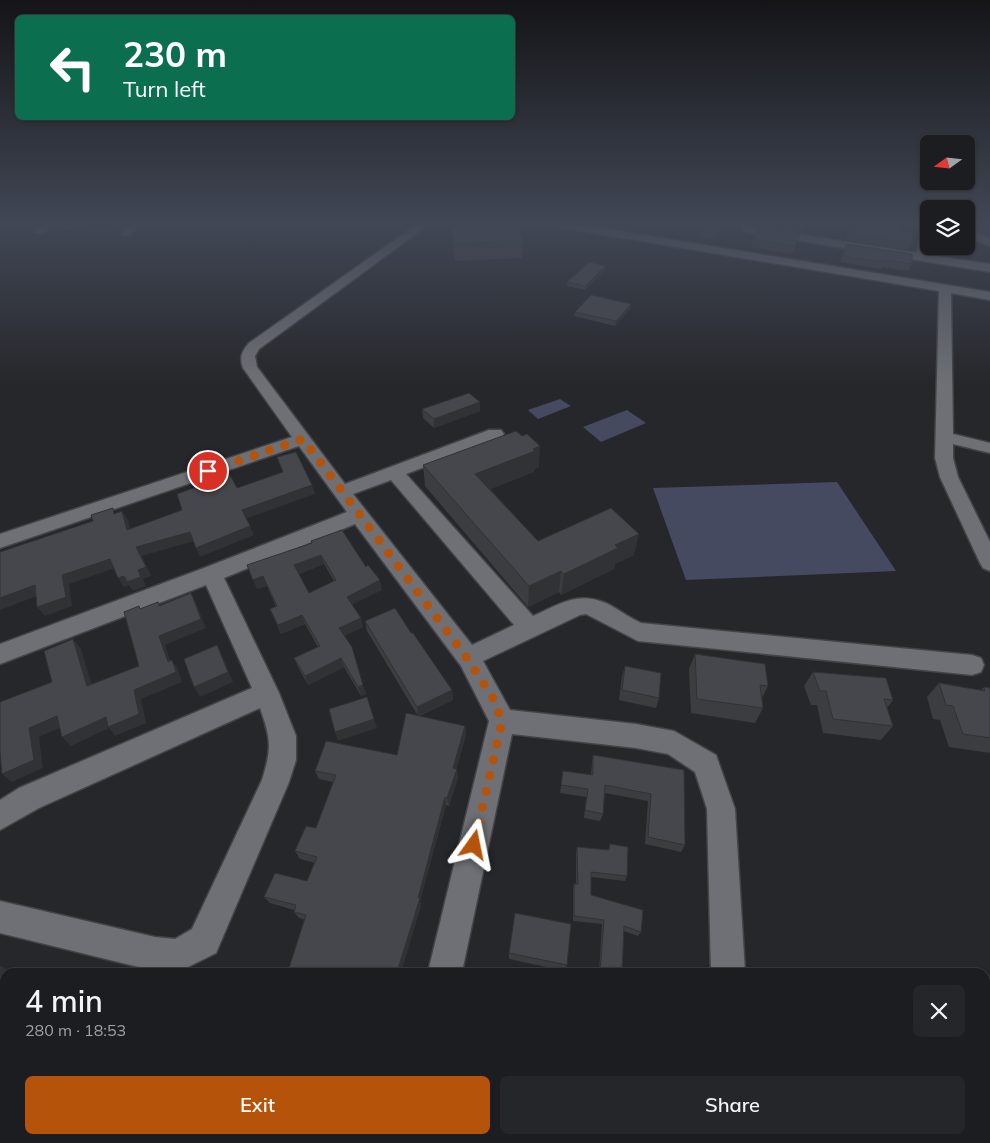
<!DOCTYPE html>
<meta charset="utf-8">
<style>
:root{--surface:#1c1d20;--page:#252629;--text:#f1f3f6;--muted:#a0a2a5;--line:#3a3b3e;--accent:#b45309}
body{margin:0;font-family:Mulish,sans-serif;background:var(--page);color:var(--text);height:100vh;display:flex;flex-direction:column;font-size:19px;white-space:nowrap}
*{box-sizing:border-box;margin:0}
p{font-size:16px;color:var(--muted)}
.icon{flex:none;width:28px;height:28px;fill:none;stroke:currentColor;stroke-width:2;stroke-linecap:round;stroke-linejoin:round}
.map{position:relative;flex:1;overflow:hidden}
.side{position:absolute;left:0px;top:968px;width:990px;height:176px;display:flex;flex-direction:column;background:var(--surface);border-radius:15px 15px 0 0;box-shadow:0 1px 4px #0004,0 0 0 1px var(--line)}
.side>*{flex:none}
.top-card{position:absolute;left:15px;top:15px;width:500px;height:105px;border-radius:8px;box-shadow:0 1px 4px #0004,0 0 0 1px var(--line);background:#0b6e4f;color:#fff;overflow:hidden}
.needle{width:32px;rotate:255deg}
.controls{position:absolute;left:920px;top:135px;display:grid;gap:10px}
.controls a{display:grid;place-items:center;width:55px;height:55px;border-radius:8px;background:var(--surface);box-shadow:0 1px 4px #0004,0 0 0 1px var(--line);font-size:25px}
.pin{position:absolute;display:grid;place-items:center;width:42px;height:42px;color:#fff;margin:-21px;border:2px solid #fff;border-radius:50%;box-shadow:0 1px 5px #0007}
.me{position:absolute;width:55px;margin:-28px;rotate:12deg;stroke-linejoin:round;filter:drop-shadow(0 0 4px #0008)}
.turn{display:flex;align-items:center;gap:18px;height:105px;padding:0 25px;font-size:22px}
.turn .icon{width:65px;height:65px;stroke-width:2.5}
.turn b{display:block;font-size:35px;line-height:42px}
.round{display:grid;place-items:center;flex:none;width:52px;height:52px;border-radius:8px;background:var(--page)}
.headline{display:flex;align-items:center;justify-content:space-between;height:85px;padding:0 25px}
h1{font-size:30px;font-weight:600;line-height:38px}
.cta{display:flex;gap:10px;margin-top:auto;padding:10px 25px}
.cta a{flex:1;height:58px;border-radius:8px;background:var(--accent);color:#fff;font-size:20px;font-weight:600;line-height:58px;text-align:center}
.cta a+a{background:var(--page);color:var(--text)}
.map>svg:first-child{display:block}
</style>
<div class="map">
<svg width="990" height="1143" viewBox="0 0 990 1143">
<rect width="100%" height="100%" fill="#26272b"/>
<path fill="#454a60" d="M560,399L571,406L538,419L528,410Z
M627,410L646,423L601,442L583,427Z
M837,482L896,571L686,580L653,488Z"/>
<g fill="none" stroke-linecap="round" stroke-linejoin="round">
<g stroke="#434448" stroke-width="3">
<path id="minor" d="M40,225H52L43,233H35L34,231Z
M128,225H140L130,235H122L121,233Z
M416,225H428L259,349L255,356L257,367L345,484L489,430H501L504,434L501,438L406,474L533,616C562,603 579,590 610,605C621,611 630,618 641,623L972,655L981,658L984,665L981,672L972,675L638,641L586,614L580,615L483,661L510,710L636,724L674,731L716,755L735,809L745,972H711L707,809L695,772L668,754L636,748L512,734L462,972H428L489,721L461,666L355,524L224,578L279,693L296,736V760L289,782L216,953L178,972L155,971L0,933V901L155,937L175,939L192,929L262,780C272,748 271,739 260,708L39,808L0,830V800L19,788L252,688L206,585L0,664V644L204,568L347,512L299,446L0,548V534L292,437L243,368C239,357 242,351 249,343ZM391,480L514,625L472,645L353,494Z
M558,225H583L990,292V300L951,293L953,434L990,443V453L953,444V458L958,477L990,542V571L983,568L980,563L940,477L935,458L939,291L563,228Z
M740,225L917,253L923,225H929L928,255L990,264V272L757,234L743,231Z
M966,229L990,239V246L966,236Z
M389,1139H427L426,1143H388Z
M715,1139H753V1143H715Z"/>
</g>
<use href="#minor" fill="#6e7075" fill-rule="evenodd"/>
</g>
<path fill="#3c3d41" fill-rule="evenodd" d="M59,225H122L112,232L61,230Z
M704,225H728L720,238L716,240L699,238L701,231Z
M761,225H806L802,233L761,226Z
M854,225H899L898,231L912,243L909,250L846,240L849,230L853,231Z
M966,225H990V238L967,228V230L974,241L971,247H969L967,252H960L957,257L939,255L938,246H966Z
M452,232L523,241L522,258L455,261L453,248Z
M800,235L792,254L751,247L753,239Z
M846,244L912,264L909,271L882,267L881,269L841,262Z
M605,266V270L585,290L567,286V282Z
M631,308L615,326L574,316L575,312Z
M422,409L480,411L434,428L423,418Z
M423,465L539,467L534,469V472L490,489L538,541L634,555L615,564L614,569L561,595L559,592L528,607L425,486Z
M311,541L366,567L382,590L352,604L363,627L344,636L366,694L361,696L344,667L308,685L298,667L294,658L318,647L305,624L281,634L270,609L276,607L267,586L257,589L312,543ZM324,564L334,581L309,593L299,574Z
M365,621L411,633L452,690L453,700L420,716L465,726L466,735L456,769L458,778L449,806L446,805L420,901L421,905L401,972H289L288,971L305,920L299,918L294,912V910L270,903L264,897L307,881L315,863L300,859L295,851L316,828L333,782L319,779L315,771L397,755L418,716L367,631Z
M695,654L768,686L762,698L763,708L755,723L691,713L689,669Z
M625,666L659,698L656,708L619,700L622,676Z
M813,672L893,700L887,708L893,726L881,740L823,733L817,705H811L804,686Z
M939,683L981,690L984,687L990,688V753L949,747L940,720L933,719L927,697Z
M593,755L684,770L685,845L681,852L645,844L648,801L605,793L603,814L600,821L584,818L586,797L560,793L563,771L591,775L592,763Z
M610,844L627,876L625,881L591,877V895L641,932L638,936L624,931L622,972H599L602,924L573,921V889L574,884H576V853L577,847L608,850Z
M509,953L567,965L565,971L509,959Z
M985,1035L990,1046V1059L987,1060H985Z
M591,1139H636L658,1143H590Z"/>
<path fill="#313235" d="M110,225H122L112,232Z
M725,225H728L720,238L716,240L717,233Z
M970,245L967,252H960L961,246H966Z
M605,266V270L585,290V286Z
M631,304V308L615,326L616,321Z
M480,402V411L434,428V419Z
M540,446L539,467L534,469V472L476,495L475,474Z
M312,485L315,494L245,519L242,510Z
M122,511L128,520L132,539L127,530Z
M250,526L254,535L200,557L196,548Z
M190,532L194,541L142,556L151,576L143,579L146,586L133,591L129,585L124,587L118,578L138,570L136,547Z
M639,534L634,555L615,564L614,569L561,595L564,574L615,545Z
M321,555L324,564L297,575L294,565Z
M110,559L115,568L69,584L72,606L45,616L37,607L62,575Z
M561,571L559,592L528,607L529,586Z
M263,576L267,586L257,589L253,580Z
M380,580L382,590L349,606L347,597Z
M35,585L42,594L0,610V598Z
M191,593L196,603L206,628L165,645L174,671L168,662L159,636Z
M302,615L305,624L281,634L278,625Z
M361,618L363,627L342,637L339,628Z
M73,639L81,649L95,695L87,686Z
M217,645L222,655L233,682L200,697L194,687Z
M341,658L344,667L308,685L305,676Z
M172,660L178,669L182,682L141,699L146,723L115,736L109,728L71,746L62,737L134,690Z
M363,685L366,694L361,696L358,687Z
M452,690L453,700L418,717L417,707Z
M57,716L66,725L39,737L43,768L12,782L2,774L29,728Z
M374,719L377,728L338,741L335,732Z
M465,726L466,735L454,777L453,768Z
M457,769L458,778L449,806L447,798Z
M445,797L446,805L420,901L421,905L401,972H397Z
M0,966L15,972H5V994L0,1002Z
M5,1040V1055L0,1054V1049Z
M0,1074L5,1075V1086L3,1090L0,1089Z
M86,1139H99L97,1143H84Z
M179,1139H189L187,1143H177Z"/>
<path fill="#46474c" stroke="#313235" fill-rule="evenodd" d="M471,225H498L504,226H517L523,241L455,244L452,232L453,229Z
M704,225H725L721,231L717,233L701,231Z
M791,225H805L804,227Z
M855,225H899L898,231L912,233V243L849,233V230L854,231Z
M966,225H967V230L973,233L974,241L970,240V245L966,246Z
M979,225H990V230Z
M758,228L800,235L795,246L753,239Z
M846,244L912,254V264L884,260L883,262L843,256Z
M942,246H961V251L942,248Z
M589,262L605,266L585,286L567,282Z
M591,295L631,304L616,321L575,312Z
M469,393L480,402L434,419L422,409Z
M516,431L522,436L527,434L540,446L533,449L535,451L475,474L538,541L611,508L639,534L615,545L618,548L564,574L561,571L529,586L423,465Z
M296,452L312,485L242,510L250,526L196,548L190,532L136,547L146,567L138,570L141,577L127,582L124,576L118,578L110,559L62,575L66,597L37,607L35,585L0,598V552L93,521L91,515L113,508L114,514L122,511L127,530L182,510L177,494L230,475L237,488L283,472L277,457Z
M342,530L366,567L368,565L380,580L347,597L361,618L339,628L352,647L363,685L358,687L341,658L305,676L294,658L320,646L302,615L278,625L270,609L277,606L263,576L253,580L247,565L312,543L311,541ZM321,555L336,580L309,593L294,565Z
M191,593L201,619L159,636L168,662L172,660L176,672L134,690L139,714L108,727L106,717L62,737L57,716L29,728L34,760L2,774L0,751V702L52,682L44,651L73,639L87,686L139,666L124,612L139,606L140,609L158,602L159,606Z
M395,608L411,633H413L452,690L417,707L365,621Z
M217,645L228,672L194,687L184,659Z
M695,654L765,664L768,686L760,685L763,708L697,699Z
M625,666L661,673L659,698L622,690Z
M813,672L886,678L893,700L884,699L893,726L833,719L826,691H820Z
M939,683L985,691L984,687L990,688V738L963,734L953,706L946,705Z
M367,697L374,719L335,732L329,709Z
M406,713L465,726L453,768L457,769L447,798L445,797L418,898H420L397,972H318L311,971L310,972H295L288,971L306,915L294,912L296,905L264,897L275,873L307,881L317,857L295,851L306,826L316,828L336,775L315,771L326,741L397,755Z
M593,755L684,770L685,845L648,837L651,794L605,785L603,814L585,810L588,789L561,785L563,771L593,775Z
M610,844L628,847L627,876L591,872V895L643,910L641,932L624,926L622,972H600L604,920L574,916V884H578L577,847L609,850Z
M515,913L571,924L567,965L509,953Z
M0,1022L5,1023V1040L0,1049Z
M985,1035H986L990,1046V1058L985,1057Z
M0,1090L5,1092V1139H86L84,1143H0Z
M119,1139H179L177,1143H117Z
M304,1139H340L351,1143H302Z
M541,1139H560L559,1143H540Z
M594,1139H636L658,1143H593Z"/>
<linearGradient id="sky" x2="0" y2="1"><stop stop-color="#151518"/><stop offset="0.58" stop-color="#414755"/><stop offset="1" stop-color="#414755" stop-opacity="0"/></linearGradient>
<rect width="990" height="385" fill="url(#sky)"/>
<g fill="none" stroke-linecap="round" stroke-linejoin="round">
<path stroke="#b45309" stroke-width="9" stroke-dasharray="0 16.2" d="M208,471L303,439L467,658L493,698L502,721L474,845"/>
</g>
</svg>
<div class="controls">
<a><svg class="needle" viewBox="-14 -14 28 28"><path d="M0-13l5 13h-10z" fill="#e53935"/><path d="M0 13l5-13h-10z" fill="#a0a2a5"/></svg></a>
<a><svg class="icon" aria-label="layers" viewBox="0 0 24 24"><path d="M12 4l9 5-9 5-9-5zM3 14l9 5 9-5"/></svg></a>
</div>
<div class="pin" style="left:208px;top:471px;background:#d93025"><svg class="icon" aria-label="arrive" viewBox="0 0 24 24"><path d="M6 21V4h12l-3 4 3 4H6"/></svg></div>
<svg class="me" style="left:474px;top:845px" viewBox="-20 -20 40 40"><path d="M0-17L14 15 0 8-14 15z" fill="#b45309" stroke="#fff" stroke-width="4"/></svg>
<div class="top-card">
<div class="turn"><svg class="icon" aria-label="left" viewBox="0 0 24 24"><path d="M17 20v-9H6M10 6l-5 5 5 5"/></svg><div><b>230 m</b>Turn left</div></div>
</div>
<section class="side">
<div class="headline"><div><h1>4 min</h1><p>280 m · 18:53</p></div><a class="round"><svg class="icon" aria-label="close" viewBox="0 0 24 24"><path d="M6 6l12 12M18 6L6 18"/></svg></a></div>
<div class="cta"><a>Exit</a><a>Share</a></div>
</section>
</div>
